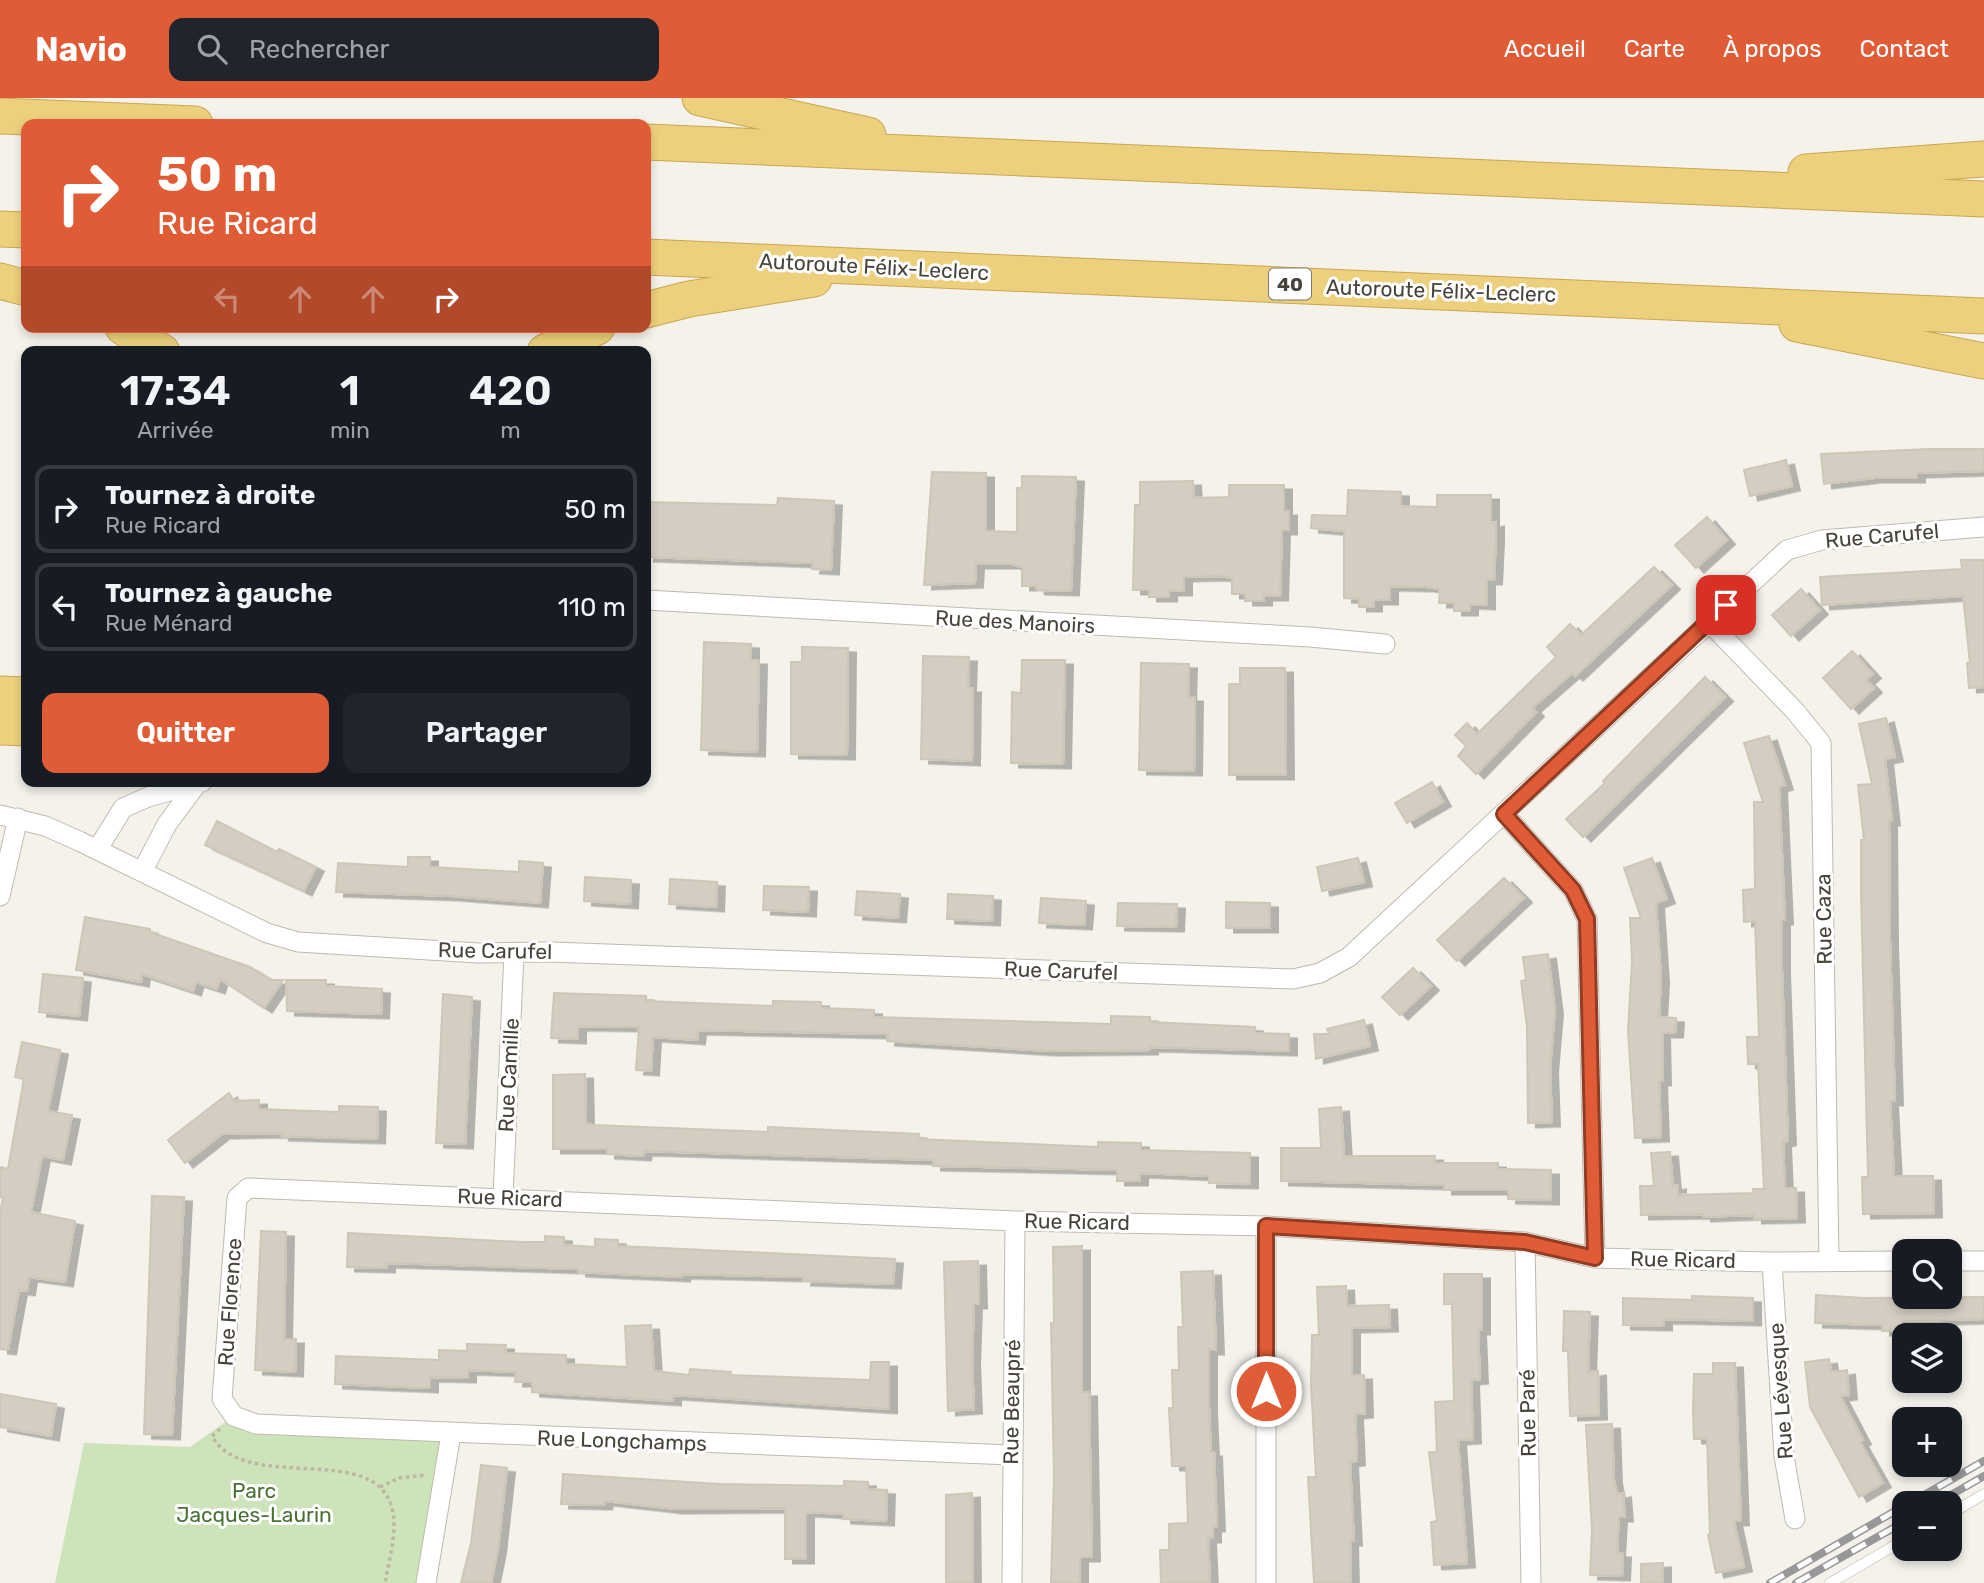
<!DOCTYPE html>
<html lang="fr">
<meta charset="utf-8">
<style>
:root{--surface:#171b24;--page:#20242c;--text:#f1f3f6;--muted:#9ea1a6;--line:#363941;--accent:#e05c36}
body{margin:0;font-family:Rubik,sans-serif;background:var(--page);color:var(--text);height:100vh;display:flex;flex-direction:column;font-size:26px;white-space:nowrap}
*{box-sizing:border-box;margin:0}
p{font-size:23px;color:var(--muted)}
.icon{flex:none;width:38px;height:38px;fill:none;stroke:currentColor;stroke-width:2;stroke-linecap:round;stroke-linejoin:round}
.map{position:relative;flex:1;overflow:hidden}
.side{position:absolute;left:21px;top:248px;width:630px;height:441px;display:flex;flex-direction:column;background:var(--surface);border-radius:14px;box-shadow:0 4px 10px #0003}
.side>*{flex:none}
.hud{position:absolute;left:21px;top:21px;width:630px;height:214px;border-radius:14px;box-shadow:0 4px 10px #0003;background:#e05c36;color:#fff;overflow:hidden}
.fabs{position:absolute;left:1892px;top:1141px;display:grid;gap:14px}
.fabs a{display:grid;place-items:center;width:70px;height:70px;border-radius:14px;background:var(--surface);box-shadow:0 4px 10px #0003;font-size:35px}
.pin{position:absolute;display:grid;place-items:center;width:60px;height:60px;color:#fff;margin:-30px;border-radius:14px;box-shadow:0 4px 10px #0006}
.me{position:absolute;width:77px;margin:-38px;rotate:0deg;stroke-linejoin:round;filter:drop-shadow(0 0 5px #0008)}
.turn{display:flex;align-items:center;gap:24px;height:147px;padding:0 21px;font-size:32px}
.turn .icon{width:91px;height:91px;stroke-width:2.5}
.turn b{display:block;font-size:49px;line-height:60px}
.lanes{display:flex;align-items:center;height:66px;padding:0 21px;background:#0003;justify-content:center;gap:35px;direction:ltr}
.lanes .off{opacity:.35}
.eta{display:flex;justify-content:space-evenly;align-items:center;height:119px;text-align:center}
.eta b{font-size:42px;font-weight:600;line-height:49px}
.action{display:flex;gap:14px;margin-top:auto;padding:14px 21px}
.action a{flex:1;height:80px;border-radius:14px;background:var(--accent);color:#fff;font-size:28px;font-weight:600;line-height:80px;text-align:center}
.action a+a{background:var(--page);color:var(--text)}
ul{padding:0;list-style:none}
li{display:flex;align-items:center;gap:21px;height:88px;margin:0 14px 10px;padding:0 7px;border:4px solid var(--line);border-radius:14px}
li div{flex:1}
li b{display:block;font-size:26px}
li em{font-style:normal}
header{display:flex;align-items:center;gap:42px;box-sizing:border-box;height:98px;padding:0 35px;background:var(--accent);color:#fff}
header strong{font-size:33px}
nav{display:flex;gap:38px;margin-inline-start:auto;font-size:24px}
.search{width:490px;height:63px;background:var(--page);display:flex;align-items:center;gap:18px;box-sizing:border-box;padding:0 24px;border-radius:14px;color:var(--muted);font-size:26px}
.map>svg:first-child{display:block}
</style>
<header>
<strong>Navio</strong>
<div class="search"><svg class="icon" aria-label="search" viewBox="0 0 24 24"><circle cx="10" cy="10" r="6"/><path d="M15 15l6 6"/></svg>Rechercher</div>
<nav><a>Accueil</a><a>Carte</a><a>À propos</a><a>Contact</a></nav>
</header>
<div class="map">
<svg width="1984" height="1485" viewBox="0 0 1984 1485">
<defs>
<filter id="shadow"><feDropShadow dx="8" dy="4.5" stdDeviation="0" flood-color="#0004"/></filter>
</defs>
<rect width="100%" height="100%" fill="#f4f2eb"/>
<path fill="#cde3b9" d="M234,1318L451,1336L426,1485H55L84,1345L190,1349Z"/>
<path fill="#d4cec2" stroke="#cec6b6" stroke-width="2" filter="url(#shadow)" d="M1929,351H1984V373L1917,375V380H1874L1824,386L1821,356Z
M1786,362L1792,388L1750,398L1744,372Z
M932,374L986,375V433L1017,434V390H1022V378L1076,379L1071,493L1037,492L1036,488H1022V469L1012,466H976L975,485L924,487Z
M1193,383L1194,400L1229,399V387H1284V413H1289V432H1282L1280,498H1264V503H1245V496H1232V480L1219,478L1184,479V493H1169V499H1149V492H1133L1135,407H1140V384Z
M1348,392L1401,394V408L1437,409V397H1491V425L1496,424V440L1494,482H1487V507L1470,506V513H1454V505H1439L1440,491L1426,489L1390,488V502H1374V509H1359V501L1344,500V433L1311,430L1312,417L1347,418Z
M778,400L834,403L831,472L812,471L813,465L646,459V404L777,407Z
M1707,419L1727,442L1696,470L1675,447Z
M1961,462H1984V589L1969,590L1967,565H1970L1963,498L1822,507L1820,479L1962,471Z
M1654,469L1672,487L1575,578L1572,575L1532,610L1536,614L1476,676L1458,658L1466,648L1455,637L1467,625L1477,636L1556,559L1547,549L1570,526L1581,537Z
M1801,491L1820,512L1791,538L1772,517Z
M704,544L751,546V562H759L757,654L701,652Z
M802,549L848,550L847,657L791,656V564H802Z
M1852,553L1873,576L1866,582L1874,590L1851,611L1823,580Z
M923,558L969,559L968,590H973L972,663L921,661Z
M1022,562H1065L1063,666L1011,665L1012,594L1021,595Z
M1141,565L1189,566L1188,599H1195L1194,673L1139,672Z
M1240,570H1285L1286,677H1229V586H1240Z
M1705,579L1725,599L1583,739L1566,721L1605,685L1603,683Z
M1886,620L1895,659L1885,661L1892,723H1889L1890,843L1895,1003H1890L1894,1078H1933L1934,1115L1863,1116L1862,1079H1868L1861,795V742H1864L1858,687L1872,686L1859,626Z
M1769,638L1785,687L1779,689L1785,822H1782V871L1788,1043L1783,1044L1785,1090H1796L1797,1120L1754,1121V1117L1703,1119V1116L1641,1117L1640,1088H1654L1651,1055L1670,1054L1673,1088L1678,1087V1097L1753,1095V1091H1764L1758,966H1748L1747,939H1759L1755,823L1744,824L1743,792L1755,791L1754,704H1763L1744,645Z
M1432,684L1443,704L1407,725L1395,705Z
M217,723L277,754L279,751L316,769L304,793L205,747Z
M408,759H430V769L519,774V763L543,765L540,805L451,798L336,794L338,765L408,769Z
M1358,760L1364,784L1322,793L1317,769Z
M1652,760L1667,801L1656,805L1661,880L1659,919L1676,920L1675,935H1662L1663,983H1659L1661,1039L1635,1040L1628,933L1632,863L1630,820H1641L1624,770Z
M585,779L631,782L630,806L584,803Z
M1504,780L1524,800L1457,863L1437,842Z
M670,781L717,784L716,809L669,806Z
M764,788L809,789L808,814L763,812Z
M857,793L900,796L898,820L855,817Z
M948,796L993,798L992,823L947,821Z
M1041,800L1086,803L1084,827L1039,825Z
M1226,804L1270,805V830H1226Z
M1118,805L1177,806L1176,829L1117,828Z
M85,819L150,831V834L250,869L271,882H283L264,910L220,881L217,891L196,884L193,893L142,876L141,884L76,872Z
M1548,856L1555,912L1550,970L1552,1024L1528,1025L1527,929L1521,883L1526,882L1523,859Z
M1413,870L1431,888L1400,917L1382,899Z
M43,876L83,880L79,918L39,914Z
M286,882H326V888L382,891L381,916L287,913Z
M554,895L646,898V903L773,908V903L821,904V910L874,912V919L1111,926V918L1150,919V924L1255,929V935L1289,936V953L1150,949V952L1049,953L887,943L888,936L698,932L697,942L653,939L651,973L636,972L639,929L578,928V941L551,940Z
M443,896L472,899L465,1046L436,1045Z
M1364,922L1370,948L1316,961L1314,936H1329L1327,931Z
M22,944L60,952L48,1013L72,1017L63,1062L42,1058L31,1114L75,1123L65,1184L29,1179L27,1193L19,1192L8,1252L0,1251V1114L3,1100L0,1099V1069L8,1071L24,981L15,979Z
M585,976L586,1025L592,1027L768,1034V1029L919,1036L918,1041L1098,1049V1044L1141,1045V1052L1250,1055V1086L1209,1085V1078L1140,1075V1083H1117V1072L933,1068V1062L644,1053L643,1058L607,1056V1051H553V977Z
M229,995L234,1003L259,1002V1011L339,1014V1008L378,1009L377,1041L281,1038L282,1035L222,1036L185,1065L168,1042Z
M1341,1009L1344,1058H1435L1434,1065H1498V1071L1551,1072V1102L1508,1101V1092H1444V1087L1281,1083V1050H1321L1319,1011Z
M152,1098L184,1099L172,1337L144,1336Z
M261,1133L286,1134L284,1241H296L295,1274L255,1272Z
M348,1135L522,1144H545V1138L564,1139V1147L595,1149V1141L618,1142V1148L895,1161L893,1186L803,1183L804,1179L682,1176V1179L578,1174V1171L387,1165V1170L347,1169Z
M1082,1148V1294H1089L1092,1459H1080V1485H1051L1054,1380L1051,1225H1054L1053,1149Z
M978,1163L979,1206H974L972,1262L974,1311L948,1313L944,1164Z
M1213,1173L1216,1252H1209V1310L1211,1354H1214L1217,1429H1213V1440H1208L1210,1485H1161L1160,1452H1169V1426L1188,1425L1186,1368H1172L1169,1310H1173L1172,1272H1179L1178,1229H1183L1181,1174Z
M1444,1176H1482V1232H1478L1480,1281L1471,1282L1473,1341L1458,1342L1467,1465L1434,1467L1431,1424L1437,1423L1429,1354H1437L1435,1304L1454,1303L1452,1206H1444Z
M1346,1188L1347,1208L1389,1207L1390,1229L1352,1230V1277H1364L1365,1315L1355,1316L1357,1363L1350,1364L1354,1443H1350L1351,1485H1314L1308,1379H1316L1311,1286L1312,1237H1319L1317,1189Z
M1816,1197L1865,1200L1984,1199V1221L1902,1223V1233H1882V1227L1815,1225Z
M1692,1198L1753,1200V1223L1664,1221V1228L1623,1227V1200L1692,1202Z
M1564,1213L1590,1214L1588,1274L1598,1273L1599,1317L1570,1318L1568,1253H1563Z
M651,1227L654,1273L689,1277L690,1271L731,1274L730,1277L870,1282L871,1264H889V1311L673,1297V1303L532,1294V1284H515L516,1274L468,1272V1280L430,1279V1290L335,1286L336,1258L439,1262V1252L467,1253V1246L506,1247L505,1255L566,1257V1266L627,1269L625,1228Z
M1829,1261L1831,1274L1847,1272L1849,1297L1840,1298L1863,1342L1860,1344L1883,1385L1859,1399L1810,1309L1805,1264Z
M1713,1265H1735L1741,1423H1734L1744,1469L1716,1475L1708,1437L1710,1436L1707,1341H1694L1693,1312L1694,1276H1713Z
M0,1296L56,1306L51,1338L0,1329Z
M1612,1326L1614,1381L1617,1396L1623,1395L1625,1419H1619L1617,1455H1623L1622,1478L1590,1477L1592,1432L1586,1327Z
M481,1367L507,1370L498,1451L491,1485H461L471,1445Z
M563,1376L720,1386L844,1388V1383L868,1384V1391L887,1392L886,1423L843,1421V1416L806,1414V1461H785V1410L675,1411L605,1403L604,1407L561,1406Z
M972,1395L973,1485H946V1397Z
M1663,1465V1485H1641V1466Z"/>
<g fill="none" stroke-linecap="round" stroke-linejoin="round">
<g stroke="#bebaaf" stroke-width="11">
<path id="lane" d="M1950,1416L1984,1396
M1830,1485L1904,1442"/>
</g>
<g stroke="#bebaaf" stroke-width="21">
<path id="street" d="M646,502L1310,539L1385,546
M1708,523L1795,613L1821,645L1829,1162
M1504,716L1573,792L1587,821L1595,1160
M0,717L45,728L79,743L267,835L298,844L478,855L552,854L1293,881L1320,875L1349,859L1787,452L1822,442L1984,429
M97,752L123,710L148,699L202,684
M142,774L167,726L196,687
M0,798L18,720
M503,1099L514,855
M1525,1144L1531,1485
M1950,1163H1984
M1772,1164L1784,1358L1795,1421
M1011,1357L256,1326L234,1318L222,1301L237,1100L248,1090L1015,1123L1266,1128L1525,1144L1595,1160L1772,1164L1904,1163
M426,1485L451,1336
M1012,1485L1015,1123
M1266,1485V1128"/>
</g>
<g stroke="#cba64e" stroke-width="37">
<path id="highway" d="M700,0L868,37
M0,18L195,26
M646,44L1984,101
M1806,74L1984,61
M0,131L26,132
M646,159L1984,218
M0,183L26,190
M646,212L689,201L814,181
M1797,226L1984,263
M123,229L162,254
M545,254L597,229
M0,596L26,597
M0,629L26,630"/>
</g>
<path stroke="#beb6a2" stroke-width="3.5" stroke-dasharray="3.5 3.5" stroke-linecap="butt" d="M220,1331L212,1338C245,1397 374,1342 392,1410C398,1433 389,1462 385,1485
M380,1389L399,1380L425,1377"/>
<use href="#lane" stroke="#fff" stroke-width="10"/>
<use href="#street" stroke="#fff" stroke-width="19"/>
<use href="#highway" stroke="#edd07d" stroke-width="35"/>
<g stroke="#989898" stroke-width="8">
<path id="rail" d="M1910,1405L1984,1363
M1937,1405L1984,1378
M1770,1485L1904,1408
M1796,1485L1904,1424"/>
</g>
<use href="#rail" stroke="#fff" stroke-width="5" stroke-dasharray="16" stroke-linecap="butt"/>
</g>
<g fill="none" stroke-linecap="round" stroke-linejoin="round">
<g stroke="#923c23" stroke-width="18">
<path id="route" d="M1266,1293V1128L1525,1144L1595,1160L1587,821L1573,792L1504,716L1726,507"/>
</g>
<use href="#route" stroke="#e05c36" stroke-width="12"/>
</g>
<g text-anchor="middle" stroke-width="6" stroke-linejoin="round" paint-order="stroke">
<rect fill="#fff" stroke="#7e7b75" stroke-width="2" x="1269" y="170.5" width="42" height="31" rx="5"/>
<g font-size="19" font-weight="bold" fill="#47433a">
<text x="1290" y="193">40</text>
</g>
<g font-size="21" fill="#47433a" stroke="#fff">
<text transform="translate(874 169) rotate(3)" y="7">Autoroute Félix-Leclerc</text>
<text transform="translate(1441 193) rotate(2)" y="7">Autoroute Félix-Leclerc</text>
<text transform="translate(1882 438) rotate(-5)" y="7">Rue Carufel</text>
<text transform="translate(1015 524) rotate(3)" y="7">Rue des Manoirs</text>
<text transform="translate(1824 821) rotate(-91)" y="7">Rue Caza</text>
<text transform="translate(495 853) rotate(1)" y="7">Rue Carufel</text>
<text transform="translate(1061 873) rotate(2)" y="7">Rue Carufel</text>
<text transform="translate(509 977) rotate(-87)" y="7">Rue Camille</text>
<text transform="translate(510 1100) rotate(2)" y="7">Rue Ricard</text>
<text transform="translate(1077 1124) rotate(1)" y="7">Rue Ricard</text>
<text transform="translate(1683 1162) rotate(1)" y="7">Rue Ricard</text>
<text transform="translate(230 1204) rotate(-86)" y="7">Rue Florence</text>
<text transform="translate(1781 1293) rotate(-94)" y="7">Rue Lévesque</text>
<text transform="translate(1012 1304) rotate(-89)" y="7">Rue Beaupré</text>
<text transform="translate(1528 1315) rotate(-91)" y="7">Rue Paré</text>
<text transform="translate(622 1343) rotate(2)" y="7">Rue Longchamps</text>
</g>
<g font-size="21" fill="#477234" stroke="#fff">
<text x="254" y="1400">Parc<tspan x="254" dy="24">Jacques-Laurin</tspan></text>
</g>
</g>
</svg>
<div class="fabs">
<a><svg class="icon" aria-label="search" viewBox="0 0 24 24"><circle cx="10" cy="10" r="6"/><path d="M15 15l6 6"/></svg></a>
<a><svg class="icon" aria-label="layers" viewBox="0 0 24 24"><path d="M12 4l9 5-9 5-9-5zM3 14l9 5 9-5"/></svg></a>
<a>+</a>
<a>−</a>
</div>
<div class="pin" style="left:1726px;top:507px;background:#d93025"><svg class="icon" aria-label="arrive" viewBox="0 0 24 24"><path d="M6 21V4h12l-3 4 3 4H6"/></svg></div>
<svg class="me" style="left:1266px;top:1293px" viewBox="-20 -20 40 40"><circle r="17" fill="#e05c36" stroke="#fff" stroke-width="3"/><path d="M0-11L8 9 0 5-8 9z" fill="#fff"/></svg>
<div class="hud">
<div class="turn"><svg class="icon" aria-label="right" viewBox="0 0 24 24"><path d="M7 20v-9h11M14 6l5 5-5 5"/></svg><div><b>50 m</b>Rue Ricard</div></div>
<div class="lanes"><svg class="icon off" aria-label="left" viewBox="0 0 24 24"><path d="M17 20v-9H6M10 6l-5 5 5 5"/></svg><svg class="icon off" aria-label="ahead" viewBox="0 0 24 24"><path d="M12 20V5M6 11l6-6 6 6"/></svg><svg class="icon off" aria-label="ahead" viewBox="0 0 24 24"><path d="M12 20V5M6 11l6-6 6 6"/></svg><svg class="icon" aria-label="right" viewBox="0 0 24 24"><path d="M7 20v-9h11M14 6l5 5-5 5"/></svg></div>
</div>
<section class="side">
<div class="eta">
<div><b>17:34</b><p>Arrivée</p></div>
<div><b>1</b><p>min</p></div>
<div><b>420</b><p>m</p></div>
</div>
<ul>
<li><svg class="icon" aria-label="right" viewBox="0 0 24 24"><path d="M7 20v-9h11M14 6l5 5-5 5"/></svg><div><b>Tournez à droite</b><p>Rue Ricard</p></div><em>50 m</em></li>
<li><svg class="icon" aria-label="left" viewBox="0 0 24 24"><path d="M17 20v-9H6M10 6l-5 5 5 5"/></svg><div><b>Tournez à gauche</b><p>Rue Ménard</p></div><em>110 m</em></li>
</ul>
<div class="action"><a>Quitter</a><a>Partager</a></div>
</section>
</div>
